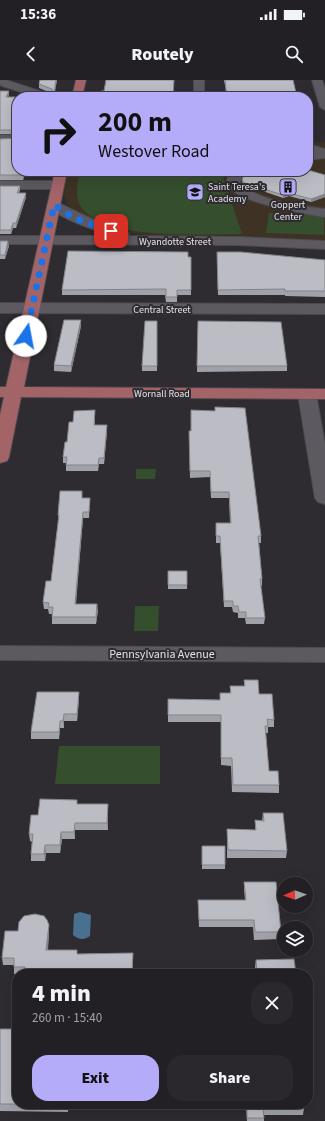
<!DOCTYPE html>
<meta charset="utf-8">
<style>
:root{--surface:#222025;--page:#2a282d;--text:#f1f3f6;--muted:#a2a3a7;--line:#3f3e42;--accent:#b4acf9}
body{margin:0;font-family:"Source Sans 3",sans-serif;background:var(--page);color:var(--text);height:100vh;display:flex;flex-direction:column;font-size:15px;white-space:nowrap}
*{box-sizing:border-box;margin:0}
p{font-size:13px;color:var(--muted)}
.icon{flex:none;width:22px;height:22px;fill:none;stroke:currentColor;stroke-width:2;stroke-linecap:round;stroke-linejoin:round}
.map{position:relative;flex:1;overflow:hidden}
.sheet{position:absolute;left:12px;top:889px;width:301px;height:140px;display:flex;flex-direction:column;background:var(--surface);border-radius:16px;box-shadow:0 4px 16px #0002,0 0 0 1px var(--line)}
.sheet>*{flex:none}
.top-card{position:absolute;left:12px;top:12px;width:301px;height:84px;border-radius:16px;box-shadow:0 4px 16px #0002,0 0 0 1px var(--line);background:#b4acf9;color:#111;overflow:hidden}
.needle{width:26px;rotate:268deg}
.fabs{position:absolute;left:277px;top:797px;display:grid;gap:8px}
.fabs a{display:grid;place-items:center;width:36px;height:36px;border-radius:50%;background:var(--surface);box-shadow:0 4px 16px #0002,0 0 0 1px var(--line);font-size:20px}
.pin{position:absolute;display:grid;place-items:center;width:34px;height:34px;color:#fff;margin:-17px;border-radius:8px;box-shadow:0 2px 6px #0006}
.me{position:absolute;width:44px;margin:-22px;rotate:12deg;stroke-linejoin:round;filter:drop-shadow(0 0 3px #0008)}
.turn{display:flex;align-items:center;gap:14px;height:84px;padding:0 20px;font-size:18px}
.turn .icon{width:52px;height:52px;stroke-width:2.5}
.turn b{display:block;font-size:28px;line-height:34px}
.round{display:grid;place-items:center;flex:none;width:42px;height:42px;border-radius:16px;background:var(--page)}
.overview{display:flex;align-items:center;justify-content:space-between;height:68px;padding:0 20px}
h1{font-size:24px;font-weight:800;line-height:30px}
.action{display:flex;gap:8px;margin-top:auto;padding:8px 20px}
.action a{flex:1;height:46px;border-radius:16px;background:var(--accent);color:#111;font-size:16px;font-weight:800;line-height:46px;text-align:center}
.action a+a{background:var(--page);color:var(--text)}
.status{display:flex;justify-content:space-between;align-items:center;height:28px;padding:0 20px;background:var(--surface);direction:ltr}
.status svg{height:11px;fill:currentColor}
header{display:flex;justify-content:space-between;align-items:center;height:52px;padding:0 20px;background:var(--surface);font-size:18px;font-weight:800}
.map>svg:first-child{display:block}
</style>
<div class="status"><b>15:36</b><svg viewBox="0 0 49 12"><path d="M0 12V9h3v3zM5 12V6h3v6zM10 12V3h3v9zM15 12V0h3v12zM26 1h20v11H26zM47 4h2v5h-2z"/></svg></div>
<header><svg class="icon" aria-label="back" viewBox="0 0 24 24"><path d="M15 5l-7 7 7 7"/></svg>Routely<svg class="icon" aria-label="search" viewBox="0 0 24 24"><circle cx="10" cy="10" r="6"/><path d="M15 15l6 6"/></svg></header>
<div class="map">
<svg width="325" height="1041" viewBox="0 0 325 1041">
<rect width="100%" height="100%" fill="#2e2b31"/>
<path fill="#3d3223" d="M308,62H325V163L155,156L132,153L120,151L82,136L73,130L67,123L64,115L68,91H308Z"/>
<path fill="#354e2e" d="M80,91H221L242,154C204,154 103,161 81,127C74,116 78,102 80,91Z
M269,133L324,135V155L266,153Z
M136,389H156L155,399H136Z
M135,526H159L158,551H134Z
M59,666H160V704H55Z"/>
<path fill="#49708f" d="M80,832L91,835L90,856C84,860 79,860 73,855L74,834Z"/>
<g fill="none" stroke-linecap="round" stroke-linejoin="round">
<g stroke="#4c494e" stroke-width="2">
<path id="minor" d="M0,0H6L52,15L53,17H37L2,6L0,5Z
M194,0H204V17H194Z
M312,0H322L325,9V30L320,27Z
M0,55H17V61H0Z
M308,64L325,69V78L308,80V72H313H308Z
M231,91H243L240,103C258,121 300,126 325,129V137C307,134 231,122 227,103C226,99 229,94 231,91Z
M0,101H58L62,102L64,105L62,108L58,109H0Z
M54,121L92,139L127,151L129,154L127,156L238,157L325,161V169L238,165L0,164V156H115C99,152 57,138 47,125L49,122Z
M0,223L325,224V234L0,233Z
M307,309L313,310L316,314L325,365V424L318,422L315,418L298,314L301,310Z
M0,566L325,568V582L0,580Z"/>
</g>
<g stroke="#4c494e" stroke-width="2">
<path id="major" d="M76,0H86L82,17H72Z
M55,91H67L24,307L325,309V319L21,317L9,377L7,381L0,383V335L4,317H0V307H6Z"/>
</g>
<use href="#minor" fill="#5d5960" fill-rule="evenodd"/>
<use href="#major" fill="#a36468" fill-rule="evenodd"/>
</g>
<path fill="#a1a2a9" d="M40,0H57L54,17H35L53,14L39,8V4Z
M224,0H293L297,17H227Z
M0,11H9V15L8,17H17V54H0Z
M0,59L17,91H26L23,100H0Z
M276,92L325,95V117L311,122L289,116L283,118L245,105L242,102V100Z
M0,106H20V110L19,113L26,117L16,148H13L11,154H0Z
M0,161L9,166L5,179H0Z
M188,177H191V215H177V222H166L165,215H62V210Z
M217,177L325,180V217L285,216V215H218Z
M157,241V291H142V286Z
M198,241L287,286V291L197,292Z
M81,246L71,292L54,291V285Z
M215,327L261,456V463H259L262,499V506H260L265,538L264,544H246L245,538H238V533L233,532L232,527H224L220,463H216V443H230L229,418H211L210,397L190,398L189,357L191,351L215,331Z
M95,330V345L107,351L104,384H99L98,391H66V383H63V377L73,342Z
M82,418H90L89,438H83L76,524L98,530L96,544H52V534H49L48,529H44L43,522L51,501L58,442V435Z
M168,491H187V509H168Z
M244,600L259,614L274,640V647H268V653H266L269,691L279,705V713L232,712L231,686L221,685V642H168V619L220,620V613H230V606H244Z
M79,612V619L77,641H64V648H60L59,659H31V652Z
M78,724L108,731V750H75V759H62L60,773H46L45,781H31V774L32,762L30,761L29,754L38,735Z
M263,733L287,771L286,778H227V749L255,750V740L262,741Z
M202,766L225,785V789H202Z
M244,802L281,852V859L254,860L253,847H199L198,820H245L244,809Z
M49,852L48,870H77V874L133,873V894H14V885H3L2,878Z
M256,880L296,894H256L255,887Z
M0,949L17,1024H68V1032L0,1031Z
M246,1024H303L304,1028L303,1035H264V1041H247Z"/>
<path fill="#838489" d="M56,0H57L54,17V13Z
M9,11V15L6,21V17Z
M24,91H26L23,100V95Z
M26,113V117L16,148V143Z
M289,113V116L283,118V115Z
M325,114V117L311,122V119Z
M13,143V148L11,154V150Z
M8,161L9,166L5,179V175Z
M81,240V246L71,292V286Z
M107,345V351L104,384V378Z
M83,432V438L75,530V524Z
M97,524L98,530L96,544V537Z
M79,612V619L77,641V634Z
M64,634V648L63,641Z
M60,641V648L59,659V652Z
M108,724V750L107,743Z
M75,743V759L74,752Z
M61,752L62,759L60,773V765Z
M45,765L46,773L45,781L44,774Z
M49,845V852L47,877L46,870Z"/>
<path fill="#bbbcc4" stroke="#838489" d="M40,0H56L54,13L52,9L39,4Z
M106,0H174L173,17H100L101,11H104Z
M225,0H293L297,17H227Z
M0,11H9L6,17H17V50H0Z
M54,14L53,17H35L36,15Z
M17,58V91H24L23,95H0V59Z
M308,90L325,95V114L311,119L289,113L283,115L245,103L242,100L243,97L259,91H274L276,92L278,91H308Z
M0,106H20L17,113H26L16,143H13L11,150H0Z
M0,161H8L5,175H0Z
M68,171L188,172V177H191V210H177V217H166V209L62,210Z
M217,172H241L325,180V211H285V209L218,210Z
M64,240H81L71,286L54,285Z
M145,241H157V286H142Z
M198,241L281,242L287,286H197Z
M215,327L245,328L261,456H258L262,499H260L265,538H246V532H239L238,526H233V521H224L220,456H216V443H231L229,412H211L210,391H190L189,351H191V330L215,331Z
M95,330L94,345H107L104,378H99L98,385H66L67,377H63L65,362H67L69,342H73L74,331Z
M60,411H82V418H90L89,432H83L75,524H97L96,537H52L53,527H48L49,523L43,522L46,501H51L59,435H58Z
M168,491H187V505H168Z
M244,600H258L259,614H272L274,640L267,639L268,646H265L269,691H278L279,705H233L232,678H221V635H168V619L220,620V613H231L230,606H245Z
M37,612H79L77,634H64L63,641H60L59,652H31Z
M40,719L77,720V724H108L107,743H75L74,752H61L60,765H45L44,774H31L33,754H29L31,735H38Z
M263,733H283L287,771L228,770L227,749L256,750L255,740L264,741Z
M202,766H225V785H202Z
M244,802H276L281,852H255L254,840H199L198,820H246Z
M35,834L44,836L47,840L49,845L46,870H77V874L133,873L132,892L24,891L25,887H14V878H2L5,851H18L19,842L24,836Z
M294,879L296,894H257L256,880Z
M0,949H17V1024H67H0Z
M247,1024H303L304,1028H263L264,1038H247Z"/>
<g fill="none" stroke-linecap="round" stroke-linejoin="round">
<path stroke="#1a73e8" stroke-width="7" stroke-dasharray="0 12.6" d="M26,256L54,125L74,138L111,151"/>
</g>
<defs>
<g id="building-square" transform="scale(0.9)"><rect x="-9" y="-9" width="18" height="18" rx="4" fill="#b4acf9" stroke="#2e2b31"/><path d="M-4-6H4V6H1V3H-1V6H-4ZM-2.5-4.3h1.7v1.8h-1.7ZM.8-4.3h1.7v1.8H.8ZM-2.5-1h1.7V.8h-1.7ZM.8-1h1.7V.8H.8Z" fill="#111"/></g>
<g id="school-square" transform="scale(0.9)"><rect x="-9" y="-9" width="18" height="18" rx="4" fill="#b4acf9" stroke="#2e2b31"/><path d="M0-5L7-2L0 1L-7-2ZM-4 1L0 2.5L4 1V4Q0 6-4 4Z" fill="#111"/></g>
</defs>
<g fill-rule="evenodd">
<use href="#building-square" x="288" y="107"/>
<use href="#school-square" x="195" y="112"/>
</g>
<g text-anchor="middle" stroke-width="4" stroke-linejoin="round" paint-order="stroke">
<g font-size="10" fill="#e4e2e6" stroke="#2e2b31" text-anchor="start">
<text x="208" y="110">Saint Teresa's<tspan x="208" dy="12">Academy</tspan></text>
<text x="288" y="128" text-anchor="middle">Goppert<tspan x="288" dy="12">Center</tspan></text>
</g>
<g font-size="10" fill="#e4e2e6" stroke="#2e2b31">
<text x="175" y="165">Wyandotte Street</text>
<text x="162" y="233">Central Street</text>
<text x="162" y="317">Wornall Road</text>
</g>
<g font-size="12" fill="#e4e2e6" stroke="#2e2b31">
<text x="162" y="578">Pennsylvania Avenue</text>
</g>
</g>
</svg>
<div class="fabs">
<a><svg class="needle" viewBox="-14 -14 28 28"><path d="M0-13l5 13h-10z" fill="#e53935"/><path d="M0 13l5-13h-10z" fill="#a2a3a7"/></svg></a>
<a><svg class="icon" aria-label="layers" viewBox="0 0 24 24"><path d="M12 4l9 5-9 5-9-5zM3 14l9 5 9-5"/></svg></a>
</div>
<div class="pin" style="left:111px;top:151px;background:#d93025"><svg class="icon" aria-label="arrive" viewBox="0 0 24 24"><path d="M6 21V4h12l-3 4 3 4H6"/></svg></div>
<svg class="me" style="left:26px;top:256px" viewBox="-20 -20 40 40"><circle r="19" fill="#fff"/><path d="M0-13L10 11 0 6-10 11z" fill="#1a73e8"/></svg>
<div class="top-card">
<div class="turn"><svg class="icon" aria-label="right" viewBox="0 0 24 24"><path d="M7 20v-9h11M14 6l5 5-5 5"/></svg><div><b>200 m</b>Westover Road</div></div>
</div>
<section class="sheet">
<div class="overview"><div><h1>4 min</h1><p>260 m · 15:40</p></div><a class="round"><svg class="icon" aria-label="close" viewBox="0 0 24 24"><path d="M6 6l12 12M18 6L6 18"/></svg></a></div>
<div class="action"><a>Exit</a><a>Share</a></div>
</section>
</div>
